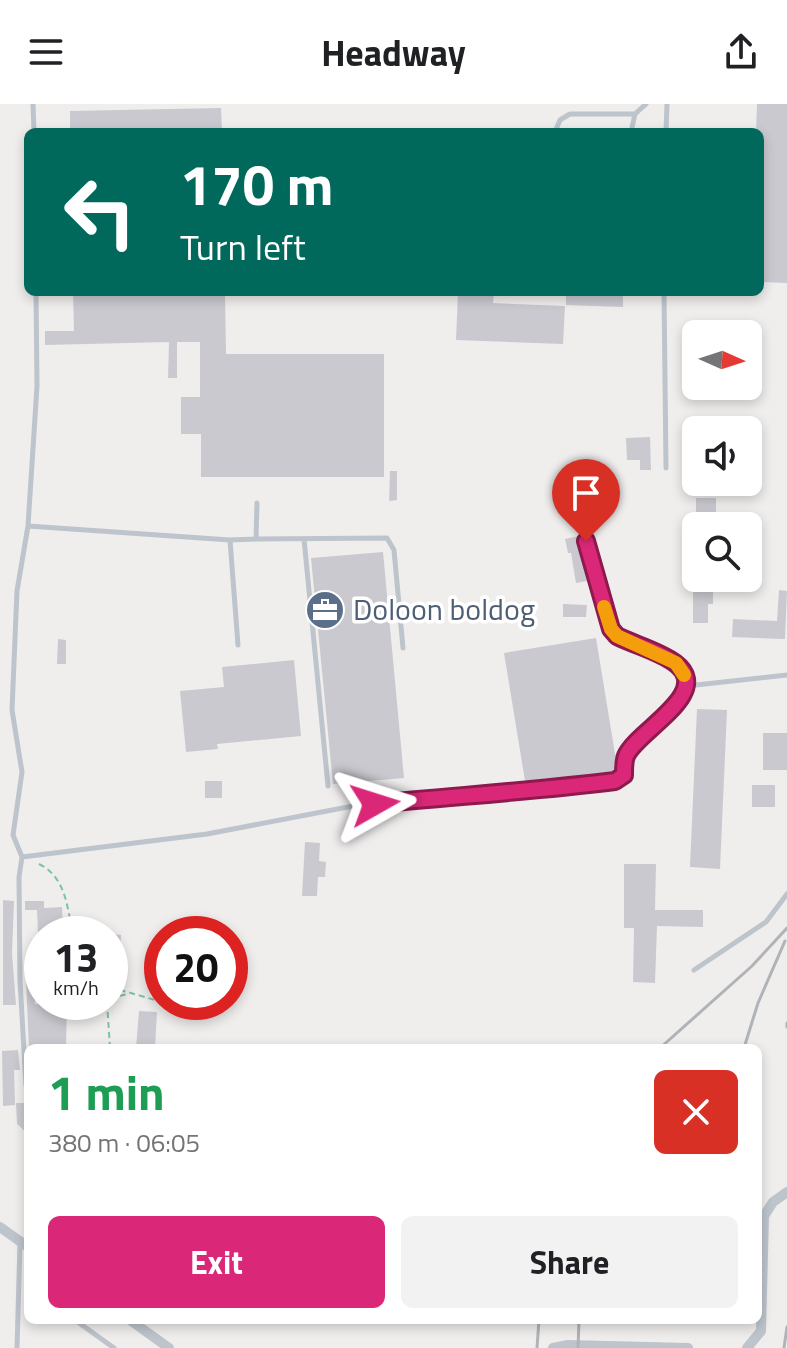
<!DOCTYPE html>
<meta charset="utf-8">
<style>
:root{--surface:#fff;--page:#f2f2f2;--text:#202124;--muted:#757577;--accent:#db2777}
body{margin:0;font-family:"Titillium Web",sans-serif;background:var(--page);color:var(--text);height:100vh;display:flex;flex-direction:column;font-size:30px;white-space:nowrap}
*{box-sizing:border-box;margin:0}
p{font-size:26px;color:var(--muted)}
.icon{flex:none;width:44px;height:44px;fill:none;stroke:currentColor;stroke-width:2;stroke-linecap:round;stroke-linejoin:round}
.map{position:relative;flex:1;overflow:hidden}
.details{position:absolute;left:24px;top:940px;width:738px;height:280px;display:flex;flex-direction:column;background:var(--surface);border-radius:12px;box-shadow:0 4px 12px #0003}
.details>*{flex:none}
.top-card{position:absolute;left:24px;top:24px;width:740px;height:168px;border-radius:12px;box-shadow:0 4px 12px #0003;background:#00695c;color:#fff;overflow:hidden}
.needle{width:52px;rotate:93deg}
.controls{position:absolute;left:682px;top:216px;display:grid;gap:16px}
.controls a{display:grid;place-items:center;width:80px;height:80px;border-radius:12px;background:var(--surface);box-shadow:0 4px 12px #0003;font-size:40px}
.speed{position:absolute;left:24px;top:812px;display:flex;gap:16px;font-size:40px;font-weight:700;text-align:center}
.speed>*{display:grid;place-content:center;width:104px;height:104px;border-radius:50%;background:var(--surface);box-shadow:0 4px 12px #0003;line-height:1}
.speed small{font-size:20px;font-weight:400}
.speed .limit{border:12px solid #d22;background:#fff;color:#111}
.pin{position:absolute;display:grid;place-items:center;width:68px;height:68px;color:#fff;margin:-82px -34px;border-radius:50% 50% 50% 0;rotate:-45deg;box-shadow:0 0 8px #0007}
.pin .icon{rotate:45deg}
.me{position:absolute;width:88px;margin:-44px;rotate:84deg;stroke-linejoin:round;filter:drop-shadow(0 0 6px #0008)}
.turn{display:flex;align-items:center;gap:28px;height:168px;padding:0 24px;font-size:36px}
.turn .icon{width:104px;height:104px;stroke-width:2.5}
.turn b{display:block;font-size:56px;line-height:68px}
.round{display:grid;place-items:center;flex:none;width:84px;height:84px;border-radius:12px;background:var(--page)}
.headline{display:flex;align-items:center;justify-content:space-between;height:136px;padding:0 24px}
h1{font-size:48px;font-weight:700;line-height:60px;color:#1e9e55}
.cta{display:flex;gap:16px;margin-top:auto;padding:16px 24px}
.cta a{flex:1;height:92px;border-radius:12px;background:var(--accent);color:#fff;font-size:32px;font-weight:700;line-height:92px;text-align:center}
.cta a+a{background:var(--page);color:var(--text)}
header{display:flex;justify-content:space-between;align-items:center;height:104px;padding:0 24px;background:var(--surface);font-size:36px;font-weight:700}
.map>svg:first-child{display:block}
</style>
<header><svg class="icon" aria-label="menu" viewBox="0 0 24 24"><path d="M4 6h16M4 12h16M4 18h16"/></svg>Headway<svg class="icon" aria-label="share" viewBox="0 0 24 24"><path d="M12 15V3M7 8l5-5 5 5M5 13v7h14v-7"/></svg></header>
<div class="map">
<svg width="787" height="1244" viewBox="0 0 787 1244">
<rect width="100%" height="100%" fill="#f0eded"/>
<path fill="#c9c9cf" d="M757,0H787V179L760,178V28H756Z
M221,4L222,28H70V7Z
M73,188H225L226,250H384V373H201V330H181V293H200V238H177V274H168L169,238L45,241V227H74Z
M458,188H494L493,199L565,202L563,240L456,236Z
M566,188H623V203L566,201Z
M650,333L651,366H640V356H627L626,334Z
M390,367H397V396L389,397Z
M696,394H716V422H696Z
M579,432L587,477L576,479L571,449H568L565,435Z
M383,448L404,674L333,680L311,454Z
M693,478H713V500H708V519H693Z
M779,486L787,487L785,535L732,533L733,515L777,517Z
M563,500L587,501L586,513H563Z
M596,534L618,668L613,672L526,683L504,549Z
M58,535L66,536V560H57Z
M294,556L301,632L217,640L218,645L186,648L180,587L224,583L222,563Z
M697,605L727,606L720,765L690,763Z
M763,629H787V666H763Z
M205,677H222V694H205Z
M752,681H775V703H752Z
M305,738L320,739L319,757L326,758L325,773H318L317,792H302Z
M624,760H656L655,806H703V823L657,822L655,879L633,878L634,824H624Z
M3,796L14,797L12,849L16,901H3Z
M25,797H44V804L62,803L63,830H38L37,806H25Z
M110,830L121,831L120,865H110Z
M26,877H34L35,900L67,899L66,942L29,944Z
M139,907L157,908L155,944H136Z
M18,946L20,966H14L15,1001L3,1002L2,947Z
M16,999H28V1030L17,1020Z"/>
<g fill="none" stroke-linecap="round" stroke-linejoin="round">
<path stroke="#7cc3a1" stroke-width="2" stroke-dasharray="6 4" stroke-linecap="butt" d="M39,760C66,773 67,803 73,830
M110,883L162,898
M110,894L128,890
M107,898L110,944
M87,899L88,898"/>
<path stroke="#bdc4cb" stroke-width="5" d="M33,0L34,28
M555,28L560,16L570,10H635
M631,28L635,10L646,0
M666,28L667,0
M664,188L666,364
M28,422L230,436L256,435L257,399
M256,435L387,434L394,446L403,544
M304,435L328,682
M230,436L238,541
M687,582L787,571
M22,753L207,730L353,702L460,691L529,688L615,677L624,671C624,666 623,657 625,652C636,627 715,589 675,559C659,547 635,541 617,532L611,525L579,410V398L591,368
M694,866L766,818L787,790
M26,981L20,877L19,773L22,753L13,731L22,668L12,606L17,487L28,422L37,282L36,188
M75,1216L114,1244
M17,1244L20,1139"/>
<path stroke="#bdc4cb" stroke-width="10" d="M0,1123L28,1143
M130,1216L169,1244
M553,1244L568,1241L688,1244
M747,1244L761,1227L764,1112L773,1098L787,1088"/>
<path stroke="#b0b3b7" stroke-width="3" d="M787,919V923
M660,944L752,862L787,824
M744,944L758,899L785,837
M537,1244L539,1216
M578,1244L579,1216
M784,1244L787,1223"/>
</g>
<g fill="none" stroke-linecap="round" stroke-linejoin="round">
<g stroke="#8e194d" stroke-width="20">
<path id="route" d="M375,700C455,692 535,687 615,677L624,671C624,666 624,657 626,652C636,627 715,589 675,559C659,547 635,541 617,532L611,525L586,437"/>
</g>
<use href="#route" stroke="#db2777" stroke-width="14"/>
<path stroke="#f59e0b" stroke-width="14" d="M604,503L611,525L617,532L676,559L684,571"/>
</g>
<defs>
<g id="office-disc" transform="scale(2)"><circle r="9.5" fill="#5c6f8a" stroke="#fff"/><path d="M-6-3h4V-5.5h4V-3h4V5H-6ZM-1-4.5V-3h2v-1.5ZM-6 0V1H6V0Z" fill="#fff"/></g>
</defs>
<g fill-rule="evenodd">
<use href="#office-disc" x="325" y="506"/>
</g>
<g text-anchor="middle" stroke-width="7" stroke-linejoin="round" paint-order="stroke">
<g font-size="30" fill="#4e5e75" stroke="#fff" text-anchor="start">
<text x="353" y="516">Doloon boldog</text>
</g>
</g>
</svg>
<div class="controls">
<a><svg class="needle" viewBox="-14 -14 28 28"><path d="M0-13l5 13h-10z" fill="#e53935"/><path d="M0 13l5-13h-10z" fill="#757577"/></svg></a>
<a><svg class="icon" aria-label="sound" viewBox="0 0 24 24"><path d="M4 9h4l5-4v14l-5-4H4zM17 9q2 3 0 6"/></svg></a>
<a><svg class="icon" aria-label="search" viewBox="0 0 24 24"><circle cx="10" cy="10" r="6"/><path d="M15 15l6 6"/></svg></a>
</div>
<div class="speed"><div>13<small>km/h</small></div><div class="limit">20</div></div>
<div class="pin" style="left:586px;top:437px;background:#d93025"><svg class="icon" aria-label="arrive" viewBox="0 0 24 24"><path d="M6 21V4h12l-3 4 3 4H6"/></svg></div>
<svg class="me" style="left:375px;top:700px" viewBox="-20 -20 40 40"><path d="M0-17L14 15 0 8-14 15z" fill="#db2777" stroke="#fff" stroke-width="4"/></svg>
<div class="top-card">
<div class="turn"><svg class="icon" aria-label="left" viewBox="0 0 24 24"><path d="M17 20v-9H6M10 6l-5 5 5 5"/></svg><div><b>170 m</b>Turn left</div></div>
</div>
<section class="details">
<div class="headline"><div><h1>1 min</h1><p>380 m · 06:05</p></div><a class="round" style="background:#d93025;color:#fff"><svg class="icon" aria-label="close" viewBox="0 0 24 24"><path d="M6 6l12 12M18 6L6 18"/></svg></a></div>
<div class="cta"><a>Exit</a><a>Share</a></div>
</section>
</div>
